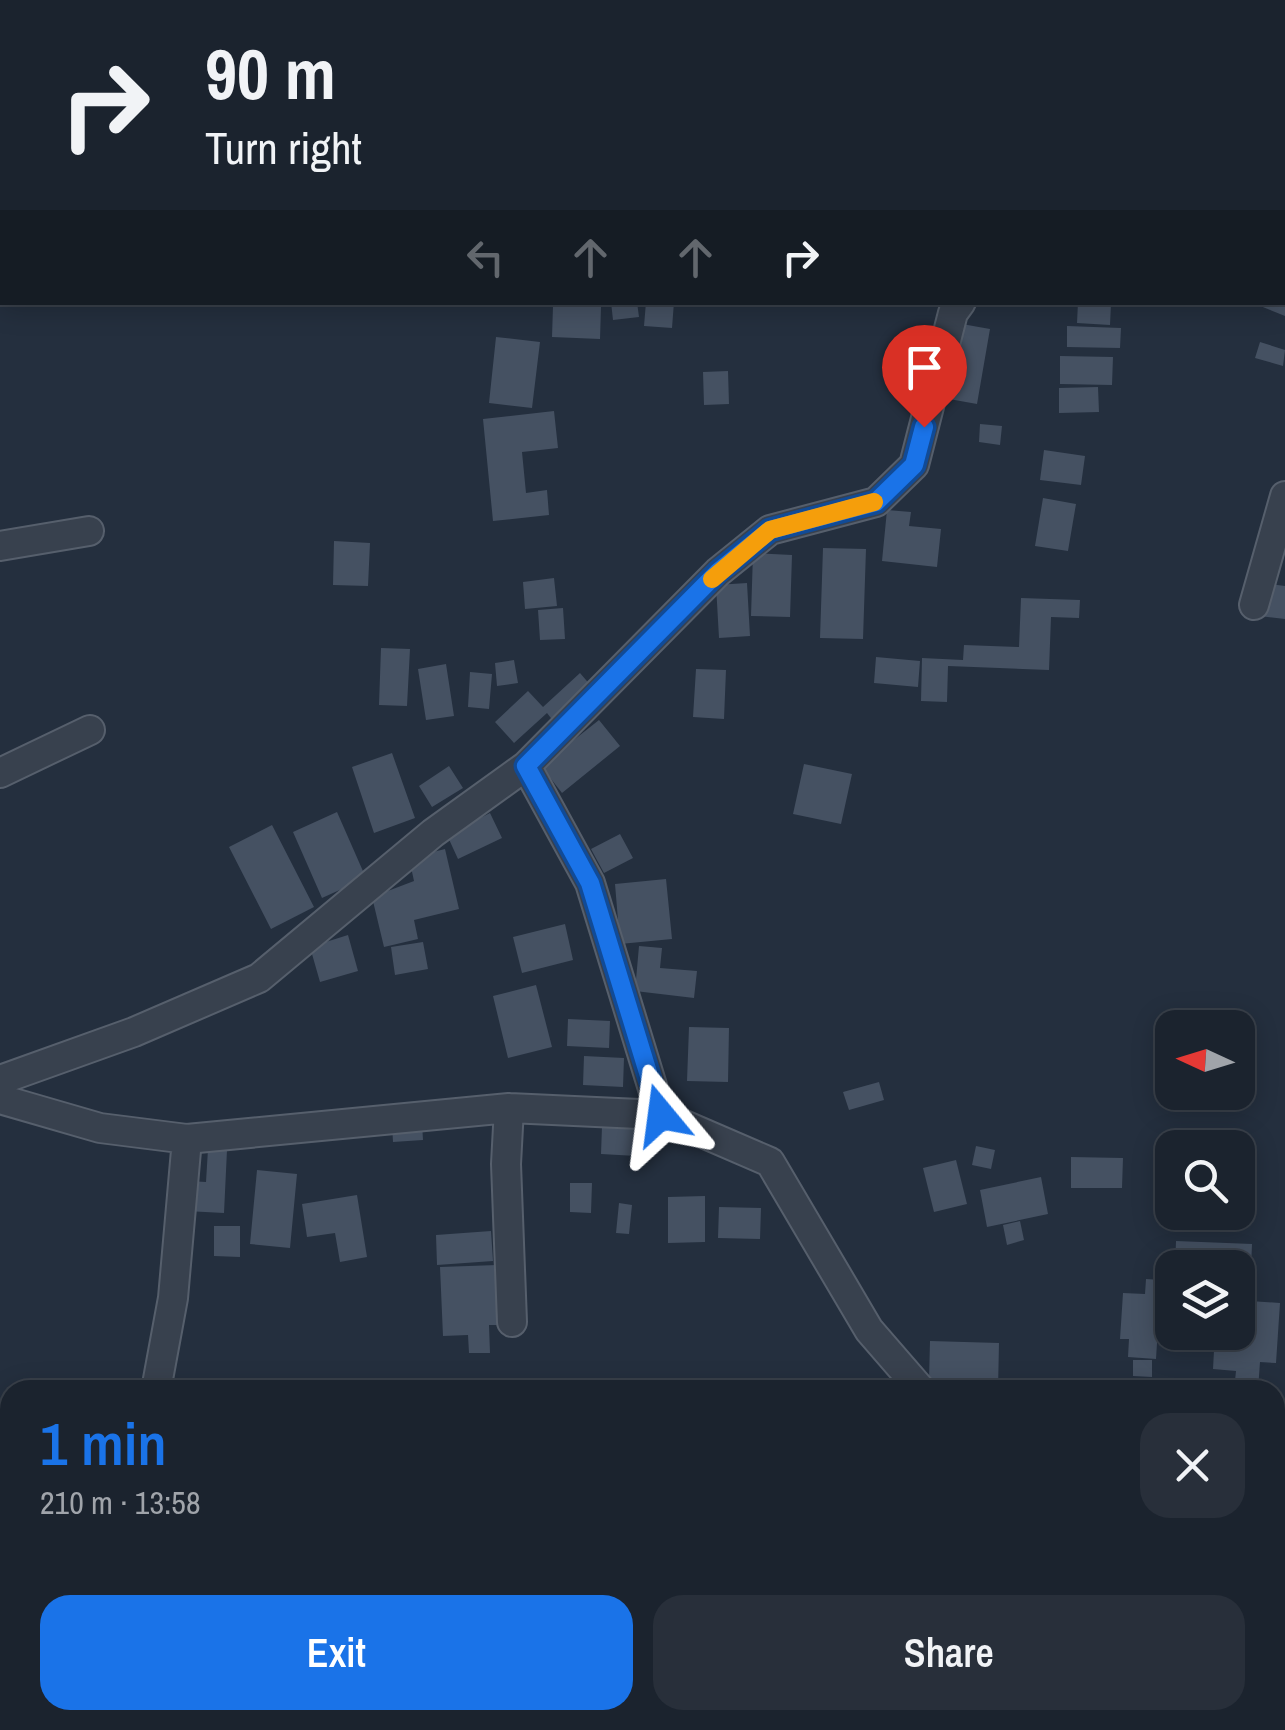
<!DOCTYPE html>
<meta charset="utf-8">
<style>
:root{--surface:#1b232e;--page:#282f3a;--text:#f1f3f6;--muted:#a0a4aa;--line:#39404a;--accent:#1a73e8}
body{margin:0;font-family:"Archivo Narrow",sans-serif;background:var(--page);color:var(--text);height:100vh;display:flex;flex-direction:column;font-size:38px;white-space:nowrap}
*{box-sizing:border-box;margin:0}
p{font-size:32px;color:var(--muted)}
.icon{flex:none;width:55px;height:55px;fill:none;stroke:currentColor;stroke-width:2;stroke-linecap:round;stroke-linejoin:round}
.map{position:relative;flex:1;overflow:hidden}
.side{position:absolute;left:0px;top:1380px;width:1285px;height:350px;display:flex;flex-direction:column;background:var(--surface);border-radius:30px 30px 0 0;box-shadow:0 5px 25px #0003,0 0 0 2px var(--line)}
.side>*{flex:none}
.banner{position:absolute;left:0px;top:0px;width:1285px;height:305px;box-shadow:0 5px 25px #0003,0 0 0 2px var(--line);background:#1b232e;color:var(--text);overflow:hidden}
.needle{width:65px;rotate:274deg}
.controls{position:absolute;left:1155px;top:1010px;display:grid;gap:20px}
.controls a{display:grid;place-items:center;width:100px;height:100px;border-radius:20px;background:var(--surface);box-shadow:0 5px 25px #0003,0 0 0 2px var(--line);font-size:50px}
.pin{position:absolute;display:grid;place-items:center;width:85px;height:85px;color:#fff;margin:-102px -42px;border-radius:50% 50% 50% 0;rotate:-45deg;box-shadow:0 0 10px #0007}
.pin .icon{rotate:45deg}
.me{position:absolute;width:110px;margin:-55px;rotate:344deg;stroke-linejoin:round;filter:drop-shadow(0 0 8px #0008)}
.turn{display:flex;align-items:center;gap:35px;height:210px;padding:0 40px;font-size:45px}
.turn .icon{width:130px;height:130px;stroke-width:2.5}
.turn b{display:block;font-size:70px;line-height:85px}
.lanes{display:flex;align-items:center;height:95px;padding:0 40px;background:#0003;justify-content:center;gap:50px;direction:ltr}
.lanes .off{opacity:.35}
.round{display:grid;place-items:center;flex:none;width:105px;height:105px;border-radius:30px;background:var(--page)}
.head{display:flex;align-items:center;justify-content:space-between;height:170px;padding:0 40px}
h1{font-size:60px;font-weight:600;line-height:75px;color:var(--accent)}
.primary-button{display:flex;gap:20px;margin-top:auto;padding:20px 40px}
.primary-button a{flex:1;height:115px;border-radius:30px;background:var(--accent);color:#fff;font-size:40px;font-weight:600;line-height:115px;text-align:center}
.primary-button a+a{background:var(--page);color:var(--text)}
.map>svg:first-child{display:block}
</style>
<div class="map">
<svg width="1285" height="1730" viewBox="0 0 1285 1730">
<rect width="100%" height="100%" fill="#242f3e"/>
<path fill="#455162" d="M477,302H533V307H477Z
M611,302H637L639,317L613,320Z
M646,302H674L672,328L644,326Z
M1078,302L1111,304L1110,325L1077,323Z
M1253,302H1285V316L1253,303Z
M553,306L601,307L600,339L552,337Z
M962,324L990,329L977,404L949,399Z
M1067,326L1121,328L1120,348L1067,347Z
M496,337L540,342L532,408L489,403Z
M1260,342L1285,350L1283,366L1255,358Z
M1060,356L1113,357L1112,385L1060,384Z
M728,371L729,404L704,405L703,372Z
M1098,387L1099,412L1059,413V388Z
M554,411L558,448L522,452L526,493L547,490L549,515L493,521L483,419Z
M980,424L1002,426L1000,445L979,442Z
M1044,450L1085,456L1081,485L1040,480Z
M1043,498L1076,504L1068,551L1035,546Z
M887,510L911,512L909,526L941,529L937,567L882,561Z
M334,541L370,543L368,586L333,585Z
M823,548L866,549L863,639L820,638Z
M753,553L792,555L790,617L751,616Z
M554,578L557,606L525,609L523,582Z
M1254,582L1285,586V619L1250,615Z
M747,583L750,636L719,638L716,585Z
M1021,598L1080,600L1079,618L1051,617L1049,670L948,666L947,702L921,701L922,658L963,660L964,645L1019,647Z
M563,608L565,639L540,640L538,610Z
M381,648L410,649L407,706L379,705Z
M876,657L920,661L918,687L874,683Z
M514,660L518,683L497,686L495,663Z
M446,664L454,716L426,720L418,669Z
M696,669L726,670L724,719L693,717Z
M470,672L492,674L489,709L468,707Z
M580,673L592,687L554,722L547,713L514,743L495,722L528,691L543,707Z
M599,720L620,746L562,793L541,766Z
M392,753L415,818L374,833L352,767Z
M804,764L852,774L841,824L793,814Z
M449,766L463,788L432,807L419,786Z
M337,812L366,878L322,898L293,832Z
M490,813L502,838L458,859L447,835Z
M272,825L314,907L271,929L229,847Z
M620,834L633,858L604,873L591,849Z
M445,849L459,909L414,920L418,939L384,947L372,897L414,881L409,858Z
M666,879L672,939L620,944L615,884Z
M565,924L573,960L522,973L513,937Z
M348,935L358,971L320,982L310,947Z
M423,942L428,969L395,975L391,947Z
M639,946L662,948L660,968L697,971L694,998L635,991Z
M536,985L552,1047L508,1058L493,996Z
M568,1019L610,1021L609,1048L567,1046Z
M689,1027L729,1028L728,1082L687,1081Z
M584,1056L624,1058L623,1087L583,1085Z
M879,1082L884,1100L849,1110L843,1092Z
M422,1123L423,1140L393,1142L392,1124Z
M602,1126L655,1128L654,1157L601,1154Z
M976,1146L995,1150L991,1169L972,1165Z
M208,1149L227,1150L224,1213L186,1211L188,1181L206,1182Z
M1071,1157L1123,1158L1122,1188H1071Z
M956,1160L967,1204L934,1212L923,1168Z
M257,1170L297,1174L290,1248L250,1244Z
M1041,1177L1048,1214L987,1227L980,1190Z
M570,1183H592L591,1213L570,1212Z
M357,1195L367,1257L340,1262L335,1233L307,1237L302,1204Z
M705,1196V1242L668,1243V1197Z
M619,1203L632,1205L629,1234L616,1233Z
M719,1207L761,1208L760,1239L718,1238Z
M1020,1221L1024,1240L1007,1245L1003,1225Z
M214,1226H240V1257L214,1256Z
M491,1231L493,1261L437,1265L436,1235Z
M1176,1241L1252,1244L1250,1295H1238V1268H1175Z
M497,1265L505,1325H489L490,1353H469L468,1335L443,1336L440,1267Z
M1146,1279L1161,1280L1156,1359L1128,1357L1129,1339H1120L1123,1293L1145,1294Z
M1250,1301L1280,1303L1276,1363L1260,1362L1258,1390H1234L1236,1371L1213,1369L1215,1332H1248Z
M1164,1306L1172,1307V1332H1178L1177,1343L1162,1342Z
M930,1341L999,1343L998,1390H960V1381L929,1380Z
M1133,1360H1152V1377L1133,1376Z
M1285,1420V1454L1280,1457L1275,1450V1427Z
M1275,1624L1285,1625V1656H1275Z
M779,1720H827V1730H779Z
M842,1720H880V1730H842Z
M922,1720H956V1730H922Z
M966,1720H1011V1730H965Z"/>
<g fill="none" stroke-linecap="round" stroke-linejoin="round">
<g stroke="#565f6c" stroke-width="32">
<path id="minor" d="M899,0L906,2
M1282,257H1285
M0,546L89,531
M1254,605L1285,496
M526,766L590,883L661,1115
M0,773L90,730
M0,1080L134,1032L259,978L433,833L526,766L718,572L770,530L876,502L914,465L953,313L961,302
M0,1099L100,1128L187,1139L509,1108L661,1115L770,1162L869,1330L921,1390
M509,1108L506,1164L512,1322
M156,1390L173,1298L187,1139
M1275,1473L1285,1484
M212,1730L234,1720
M1088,1730L1090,1720"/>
</g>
<use href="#minor" stroke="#38414e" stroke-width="28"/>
</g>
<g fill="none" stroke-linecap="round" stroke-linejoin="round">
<g stroke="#114b97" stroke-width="25">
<path id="route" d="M661,1115L590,883L526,766L718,572L770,530L876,502L914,465L924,427"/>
</g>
<use href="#route" stroke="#1a73e8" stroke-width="18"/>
<path stroke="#f59e0b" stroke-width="18" d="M712,579L770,530L874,502"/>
</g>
</svg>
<div class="controls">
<a><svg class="needle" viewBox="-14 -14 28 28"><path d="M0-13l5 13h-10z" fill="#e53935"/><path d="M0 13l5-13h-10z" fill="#a0a4aa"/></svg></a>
<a><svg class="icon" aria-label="search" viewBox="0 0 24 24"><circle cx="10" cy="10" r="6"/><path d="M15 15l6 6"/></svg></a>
<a><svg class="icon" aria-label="layers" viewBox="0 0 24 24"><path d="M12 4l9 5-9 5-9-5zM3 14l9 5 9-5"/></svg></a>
</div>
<div class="pin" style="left:924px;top:427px;background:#d93025"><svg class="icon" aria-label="arrive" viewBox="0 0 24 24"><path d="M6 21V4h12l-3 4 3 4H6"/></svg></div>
<svg class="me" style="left:661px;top:1115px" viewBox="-20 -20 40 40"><path d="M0-17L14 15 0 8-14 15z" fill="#1a73e8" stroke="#fff" stroke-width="4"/></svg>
<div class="banner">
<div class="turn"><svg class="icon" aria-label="right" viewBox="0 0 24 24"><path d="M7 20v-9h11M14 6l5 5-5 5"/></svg><div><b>90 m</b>Turn right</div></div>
<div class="lanes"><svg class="icon off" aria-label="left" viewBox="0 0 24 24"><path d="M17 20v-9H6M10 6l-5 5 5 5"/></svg><svg class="icon off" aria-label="ahead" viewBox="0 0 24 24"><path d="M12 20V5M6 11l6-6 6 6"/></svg><svg class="icon off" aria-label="ahead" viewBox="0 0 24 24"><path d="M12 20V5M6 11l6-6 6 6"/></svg><svg class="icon" aria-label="right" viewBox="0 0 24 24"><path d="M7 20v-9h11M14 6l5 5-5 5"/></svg></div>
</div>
<section class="side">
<div class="head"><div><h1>1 min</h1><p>210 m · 13:58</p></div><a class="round"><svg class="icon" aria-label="close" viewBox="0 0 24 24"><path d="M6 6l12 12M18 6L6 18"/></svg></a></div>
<div class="primary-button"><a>Exit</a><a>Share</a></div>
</section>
</div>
